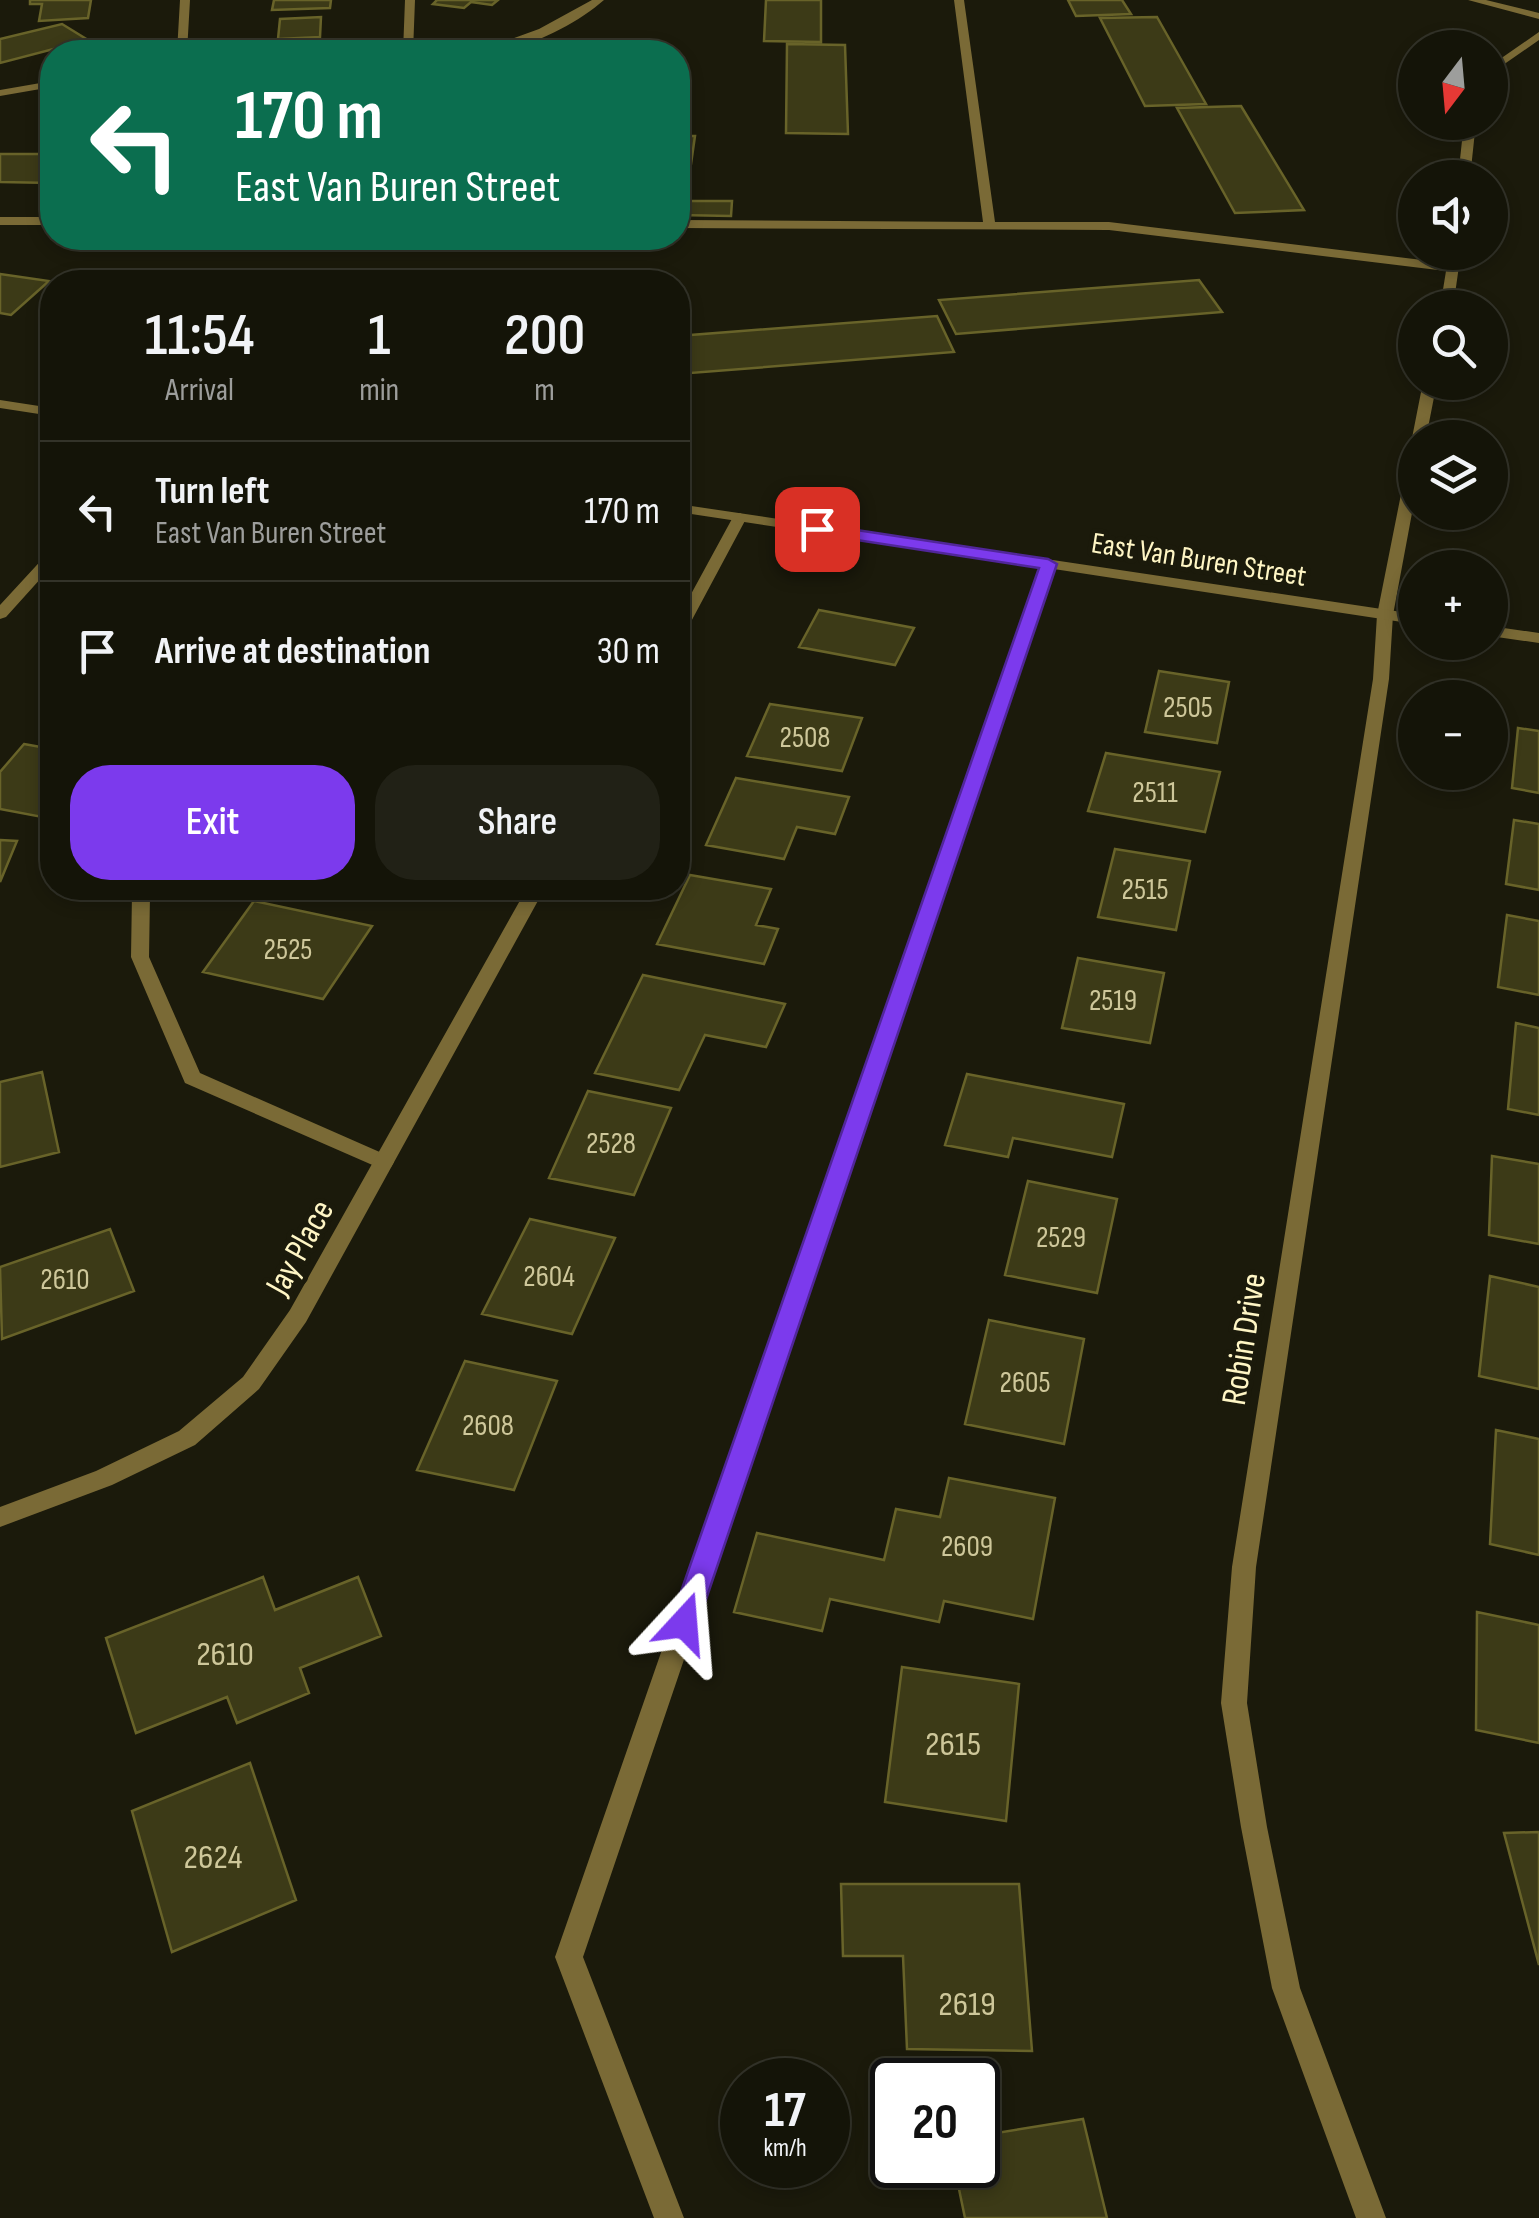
<!DOCTYPE html>
<meta charset="utf-8">
<style>
:root{--surface:#141408;--page:#212116;--text:#f1f3f6;--muted:#9d9e9c;--line:#333329;--accent:#7c3aed}
body{margin:0;font-family:"Sofia Sans Condensed",sans-serif;background:var(--page);color:var(--text);height:100vh;display:flex;flex-direction:column;font-size:38px;white-space:nowrap}
*{box-sizing:border-box;margin:0}
p{font-size:32px;color:var(--muted)}
.icon{flex:none;width:55px;height:55px;fill:none;stroke:currentColor;stroke-width:2;stroke-linecap:round;stroke-linejoin:round}
.map{position:relative;flex:1;overflow:hidden}
.drawer{position:absolute;left:40px;top:270px;width:650px;height:630px;display:flex;flex-direction:column;background:var(--surface);border-radius:40px;box-shadow:0 5px 15px #0003,0 0 0 2px var(--line)}
.drawer>*{flex:none}
.banner{position:absolute;left:40px;top:40px;width:650px;height:210px;border-radius:40px;box-shadow:0 5px 15px #0003,0 0 0 2px var(--line);background:#0b6e4f;color:#fff;overflow:hidden}
.needle{width:65px;rotate:196deg}
.tools{position:absolute;left:1398px;top:30px;display:grid;gap:20px}
.tools a{display:grid;place-items:center;width:110px;height:110px;border-radius:50%;background:var(--surface);box-shadow:0 5px 15px #0003,0 0 0 2px var(--line);font-size:50px}
.speed{position:absolute;left:720px;top:2058px;display:flex;gap:20px;font-size:50px;font-weight:700;text-align:center}
.speed>*{display:grid;place-content:center;width:130px;height:130px;border-radius:50%;background:var(--surface);box-shadow:0 5px 15px #0003,0 0 0 2px var(--line);line-height:1}
.speed small{font-size:25px;font-weight:400}
.speed .limit{border:5px solid #111;border-radius:15px;background:#fff;color:#111}
.pin{position:absolute;display:grid;place-items:center;width:85px;height:85px;color:#fff;margin:-42px;border-radius:20px;box-shadow:0 5px 15px #0006}
.me{position:absolute;width:110px;margin:-55px;rotate:19deg;stroke-linejoin:round;filter:drop-shadow(0 0 8px #0008)}
.turn{display:flex;align-items:center;gap:35px;height:210px;padding:0 30px;font-size:45px}
.turn .icon{width:130px;height:130px;stroke-width:2.5}
.turn b{display:block;font-size:70px;line-height:85px}
.eta{display:flex;justify-content:space-evenly;align-items:center;height:170px;text-align:center}
.eta b{font-size:60px;font-weight:600;line-height:70px}
.button{display:flex;gap:20px;margin-top:auto;padding:20px 30px}
.button a{flex:1;height:115px;border-radius:40px;background:var(--accent);color:#fff;font-size:40px;font-weight:600;line-height:115px;text-align:center}
.button a+a{background:var(--page);color:var(--text)}
ul{padding:0;list-style:none}
li{display:flex;align-items:center;gap:30px;height:140px;padding:0 30px;border-top:2px solid var(--line)}
li div{flex:1}
li b{display:block;font-size:38px}
li em{font-style:normal}
.map>svg:first-child{display:block}
</style>
<div class="map">
<svg width="1539" height="2218" viewBox="0 0 1539 2218">
<rect width="100%" height="100%" fill="#1b1a0b"/>
<path fill="#3c3a17" stroke="#686329" stroke-width="2.5" d="M30,0H91L88,18L39,21L42,4H30Z
M274,0H331L330,8L272,10Z
M437,0H498L492,5L471,2L464,8L433,4Z
M766,0H821V42L764,41Z
M1068,0H1122L1131,14L1076,16Z
M321,17L320,37L278,39L280,19Z
M1157,17L1206,104L1145,106L1100,18Z
M62,24L88,40L0,63V39Z
M787,44L845,45L848,134L786,133Z
M1241,106L1304,210L1235,213L1177,108Z
M678,136H695L691,164H678Z
M0,154H52V183L0,182Z
M678,201H732L731,216L678,215Z
M72,271L157,282H59Z
M0,274L49,281L11,315L0,313Z
M1199,280L1222,312L956,334L939,300Z
M937,316L954,352L678,374V336Z
M819,610L914,628L895,665L799,647Z
M1159,671L1229,682L1217,743L1145,732Z
M770,704L862,718L842,771L747,756Z
M1518,728L1539,731V793L1512,788Z
M24,744L52,749V804L42,817L0,809V772Z
M1106,753L1220,772L1205,832L1088,811Z
M736,778L849,797L835,834L797,827L784,859L706,845Z
M1514,820L1539,824V890L1506,884Z
M0,840L17,841L0,882Z
M1115,849L1190,861L1176,930L1098,917Z
M690,875L771,889L756,925L778,929L764,964L657,944Z
M254,901L372,926L323,999L203,972Z
M1507,915L1539,921V995L1498,987Z
M1078,958L1164,973L1150,1043L1062,1028Z
M643,975L785,1004L766,1047L705,1035L679,1090L595,1073Z
M1516,1023L1539,1028V1115L1508,1109Z
M42,1072L59,1152L0,1167V1082Z
M967,1074L1124,1104L1112,1157L1013,1138L1008,1157L945,1145Z
M588,1091L671,1108L634,1195L549,1178Z
M1492,1156L1539,1164V1244L1489,1235Z
M1028,1181L1117,1199L1097,1293L1005,1275Z
M530,1219L615,1238L572,1334L482,1314Z
M110,1229L134,1291L2,1339L0,1267Z
M1490,1276L1539,1287V1389L1479,1376Z
M989,1320L1084,1339L1064,1444L965,1424Z
M465,1361L557,1381L514,1490L417,1470Z
M1496,1430L1539,1439V1555L1490,1544Z
M949,1478L1055,1498L1033,1619L944,1601L939,1622L830,1599L822,1631L734,1612L757,1533L884,1560L896,1509L940,1517Z
M263,1577L275,1610L358,1577L381,1636L300,1668L309,1693L237,1723L227,1697L136,1733L106,1638Z
M1477,1612L1539,1625V1743L1476,1730Z
M902,1667L1019,1684L1006,1821L885,1802Z
M250,1763L296,1900L172,1952L132,1811Z
M1539,1832V1965L1504,1833Z
M841,1884H1019L1032,2051L907,2049L903,1956H843Z
M1083,2119L1107,2218H965L954,2165H978V2136Z"/>
<g fill="none" stroke-linecap="round" stroke-linejoin="round">
<path fill="#7a6a36" fill-rule="evenodd" d="M405,0H415L413,52H403Z
M1048,559L1056,564L583,1957L684,2218H654L555,1957L1040,564Z
M136,888H155L150,895L149,957L200,1073L391,1157L394,1162L391,1167H377L185,1083L131,957L132,893Z"/>
<path fill="#7a6a36" fill-rule="evenodd" d="M180,0H190L187,52H177Z
M592,0H604C573,27 517,55 476,52L539,29Z
M954,0H964L995,222H1109L1447,263L1449,252H1461L1453,308H1440L1446,271L1109,230L678,228V220L983,222Z
M1468,0H1486L1539,13V19Z
M1539,32V40L1490,74V66Z
M52,81V87L0,96V90Z
M1464,122H1476L1470,178H1458Z
M0,217H52V225H0Z
M1423,382H1437L1426,438H1415V441L1412,438Z
M1415,455V497L1393,615L1389,679L1256,1567L1247,1703L1267,1827L1300,1988L1386,2218H1356L1272,1988L1241,1827L1221,1703L1232,1567L1373,679L1377,615L1408,459Z
M740,513L747,517L686,631L678,636V618L733,517Z
M52,552V566L6,617L0,619V605L47,554Z
M527,888H545L306,1322L259,1389L195,1445L112,1485L0,1527V1507L96,1471L179,1431L243,1377L290,1310Z"/>
<path fill="#7a6a36" fill-rule="evenodd" d="M0,400L52,408V416L0,408Z
M678,504L1415,614V624L678,512Z
M1490,626L1539,633V643L1490,636Z"/>
</g>
<path fill="#7c3aed" stroke="#51269a" stroke-width="2.5" d="M817,524L1048,559L1057,564L698,1623L694,1632L684,1636L674,1632L670,1623L1039,568L811,533V525Z"/>
<g text-anchor="middle" stroke-width="10" stroke-linejoin="round" paint-order="stroke">
<g font-size="30" fill="#fff6c5" stroke="#1b1a0b">
<text transform="translate(1199 559) rotate(9)" y="10">East Van Buren Street</text>
</g>
<g font-size="30" fill="#cec79a">
<text x="1188" y="717">2505</text>
<text x="805" y="747">2508</text>
<text x="1155" y="802">2511</text>
<text x="1145" y="899">2515</text>
<text x="288" y="959">2525</text>
<text x="1113" y="1010">2519</text>
<text x="611" y="1153">2528</text>
<text x="1061" y="1247">2529</text>
<text x="549" y="1286">2604</text>
<text x="65" y="1289">2610</text>
<text x="1025" y="1392">2605</text>
<text x="488" y="1435">2608</text>
<text x="967" y="1556">2609</text>
</g>
<g font-size="35" fill="#fff6c5" stroke="#1b1a0b">
<text transform="translate(299 1247) rotate(-61)" y="12">Jay Place</text>
<text transform="translate(1243 1339) rotate(-81)" y="12">Robin Drive</text>
</g>
<g font-size="35" fill="#cec79a">
<text x="225" y="1665">2610</text>
<text x="953" y="1755">2615</text>
<text x="213" y="1868">2624</text>
<text x="967" y="2015">2619</text>
</g>
</g>
</svg>
<div class="tools">
<a><svg class="needle" viewBox="-14 -14 28 28"><path d="M0-13l5 13h-10z" fill="#e53935"/><path d="M0 13l5-13h-10z" fill="#9d9e9c"/></svg></a>
<a><svg class="icon" aria-label="sound" viewBox="0 0 24 24"><path d="M4 9h4l5-4v14l-5-4H4zM17 9q2 3 0 6"/></svg></a>
<a><svg class="icon" aria-label="search" viewBox="0 0 24 24"><circle cx="10" cy="10" r="6"/><path d="M15 15l6 6"/></svg></a>
<a><svg class="icon" aria-label="layers" viewBox="0 0 24 24"><path d="M12 4l9 5-9 5-9-5zM3 14l9 5 9-5"/></svg></a>
<a>+</a>
<a>−</a>
</div>
<div class="speed"><div>17<small>km/h</small></div><div class="limit">20</div></div>
<div class="pin" style="left:817px;top:529px;background:#d93025"><svg class="icon" aria-label="arrive" viewBox="0 0 24 24"><path d="M6 21V4h12l-3 4 3 4H6"/></svg></div>
<svg class="me" style="left:684px;top:1623px" viewBox="-20 -20 40 40"><path d="M0-17L14 15 0 8-14 15z" fill="#7c3aed" stroke="#fff" stroke-width="4"/></svg>
<div class="banner">
<div class="turn"><svg class="icon" aria-label="left" viewBox="0 0 24 24"><path d="M17 20v-9H6M10 6l-5 5 5 5"/></svg><div><b>170 m</b>East Van Buren Street</div></div>
</div>
<section class="drawer">
<div class="eta">
<div><b>11:54</b><p>Arrival</p></div>
<div><b>1</b><p>min</p></div>
<div><b>200</b><p>m</p></div>
</div>
<ul>
<li><svg class="icon" aria-label="left" viewBox="0 0 24 24"><path d="M17 20v-9H6M10 6l-5 5 5 5"/></svg><div><b>Turn left</b><p>East Van Buren Street</p></div><em>170 m</em></li>
<li><svg class="icon" aria-label="arrive" viewBox="0 0 24 24"><path d="M6 21V4h12l-3 4 3 4H6"/></svg><div><b>Arrive at destination</b></div><em>30 m</em></li>
</ul>
<div class="button"><a>Exit</a><a>Share</a></div>
</section>
</div>
